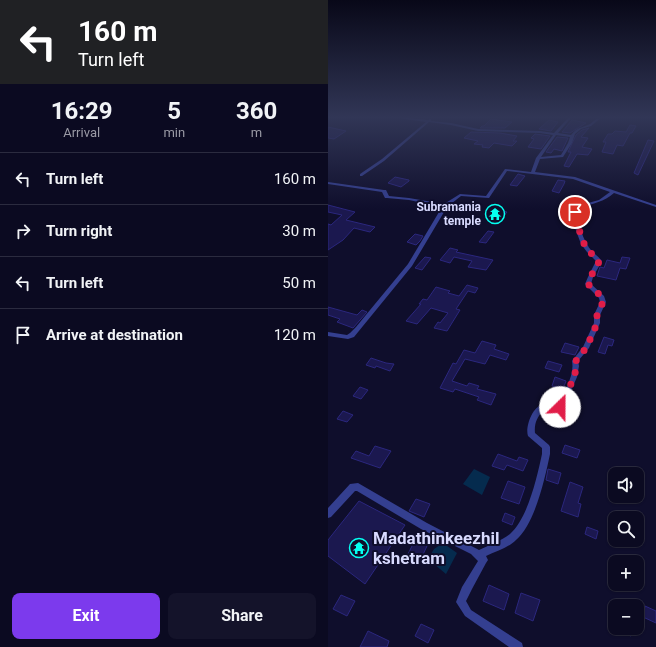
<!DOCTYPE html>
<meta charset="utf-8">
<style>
:root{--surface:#0b0a21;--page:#14132a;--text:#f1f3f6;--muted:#9a9aa5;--line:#2b2b3f;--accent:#7c3aed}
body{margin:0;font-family:Roboto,sans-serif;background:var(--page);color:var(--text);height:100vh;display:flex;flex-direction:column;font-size:15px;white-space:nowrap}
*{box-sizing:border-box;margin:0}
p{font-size:13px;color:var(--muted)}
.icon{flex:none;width:22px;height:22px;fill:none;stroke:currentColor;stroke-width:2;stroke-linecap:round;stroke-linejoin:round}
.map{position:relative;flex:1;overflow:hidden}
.drawer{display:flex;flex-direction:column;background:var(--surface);width:328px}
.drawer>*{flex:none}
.banner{background:#202124;color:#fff;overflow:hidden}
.tools{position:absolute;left:280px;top:467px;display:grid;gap:8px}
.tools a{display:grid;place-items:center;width:36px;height:36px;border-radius:8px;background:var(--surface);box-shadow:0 1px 3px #0004,0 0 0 1px var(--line);font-size:20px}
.pin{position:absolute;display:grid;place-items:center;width:34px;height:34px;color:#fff;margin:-17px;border:2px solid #fff;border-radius:50%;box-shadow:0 1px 4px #0007}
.me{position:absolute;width:44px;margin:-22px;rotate:23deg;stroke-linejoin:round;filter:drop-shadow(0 0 3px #0008)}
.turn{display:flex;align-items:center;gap:14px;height:84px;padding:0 12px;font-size:18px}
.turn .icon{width:52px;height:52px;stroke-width:2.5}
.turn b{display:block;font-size:28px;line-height:34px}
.eta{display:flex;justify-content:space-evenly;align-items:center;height:68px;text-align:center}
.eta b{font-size:24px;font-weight:700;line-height:28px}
.cta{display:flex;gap:8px;margin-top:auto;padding:8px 12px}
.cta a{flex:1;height:46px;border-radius:8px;background:var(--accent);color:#fff;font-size:16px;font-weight:700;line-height:46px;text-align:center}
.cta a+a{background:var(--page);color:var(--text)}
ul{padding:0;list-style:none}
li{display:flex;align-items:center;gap:12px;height:52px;padding:0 12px;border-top:1px solid var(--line)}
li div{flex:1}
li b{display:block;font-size:15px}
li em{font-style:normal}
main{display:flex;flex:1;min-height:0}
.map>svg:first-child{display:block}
</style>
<main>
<section class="drawer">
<div class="banner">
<div class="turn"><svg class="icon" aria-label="left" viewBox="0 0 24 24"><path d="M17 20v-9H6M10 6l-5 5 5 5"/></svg><div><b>160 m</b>Turn left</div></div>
</div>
<div class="eta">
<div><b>16:29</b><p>Arrival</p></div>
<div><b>5</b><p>min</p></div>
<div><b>360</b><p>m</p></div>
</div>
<ul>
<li><svg class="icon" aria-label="left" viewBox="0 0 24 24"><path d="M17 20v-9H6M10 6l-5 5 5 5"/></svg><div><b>Turn left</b></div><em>160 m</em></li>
<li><svg class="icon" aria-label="right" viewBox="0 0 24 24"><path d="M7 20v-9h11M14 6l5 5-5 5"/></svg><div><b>Turn right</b></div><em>30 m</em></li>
<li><svg class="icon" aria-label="left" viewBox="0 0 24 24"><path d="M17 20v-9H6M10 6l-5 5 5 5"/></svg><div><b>Turn left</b></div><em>50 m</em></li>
<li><svg class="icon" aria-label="arrive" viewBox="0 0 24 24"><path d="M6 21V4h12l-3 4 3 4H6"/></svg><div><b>Arrive at destination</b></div><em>120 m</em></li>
</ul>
<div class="cta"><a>Exit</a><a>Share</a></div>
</section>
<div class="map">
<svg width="328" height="647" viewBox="0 0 328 647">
<rect width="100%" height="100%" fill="#0f0e2c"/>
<path fill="#052b4e" d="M146,469L162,477L154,495L135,484Z
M115,543L129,553L118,574L100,559L106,549Z"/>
<path fill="#1b184f" stroke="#2b277e" d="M163,119L184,122L177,128H152L154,126H156Z
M221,120L230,122L223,131L211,129Z
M244,120L258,123L242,133L234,132Z
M302,125L308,126L304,133H302L295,146L289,145L285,154L274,152L278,142H275L280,134H284L287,131L298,132Z
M0,127L18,131L6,139L0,138Z
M261,128L253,137L260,138L254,147L264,149L260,155L249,154L241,167L236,166L243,152H240L248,135L254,130Z
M143,132L172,133L189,136L185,141H189L184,146L166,143L161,148L154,147L155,145L146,144L150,141L136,138Z
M207,134L222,136L213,149L200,147L206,139L203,138Z
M229,137L240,138L234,151L226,149L223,153L218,152Z
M320,140L326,141L310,175L306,173Z
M190,174L197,176L189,186L182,185Z
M67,177L81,180V181L73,187L60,183Z
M230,180L237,181L236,184L231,193L224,191Z
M0,205L27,212L18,220L47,227L42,232L26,228L15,240L0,250V224L3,225L14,215L0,212Z
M163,209L179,212L174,218L158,215Z
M160,231L166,232L158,243L151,242Z
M87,234L95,236L92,241L88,245L79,242Z
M122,248L130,250L128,252L165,260L158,270L140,267L144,261L126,257L122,263L112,260Z
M97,257L103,258L94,270L87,268Z
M294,257L302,258L298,269L292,268L288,280L269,276L272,267L276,268L279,260L292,263Z
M139,285L150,288L147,293L140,291L128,309L132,310L119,331L106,328L110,322L112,323L120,313L103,308L89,324L78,321L93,304H91L95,299L99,300L108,287L122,291L120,293L131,296Z
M0,307L29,315L34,310L39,312L25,328L9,322L12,319L0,315Z
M276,337L286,340L284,346L280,345L277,354L270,352Z
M154,341L168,345L166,349L181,354L178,360L162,355L157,364L137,359L124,381L139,386L141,383L151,386L149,389L168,394L163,405L149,400L151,397L127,389L125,392L112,388L125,363L128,364L136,350L147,353Z
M237,343L251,347L247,355L233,352Z
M43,358L58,363L66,364L62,371L48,366L47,368L38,365Z
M220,361L234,365L231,372L217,368Z
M227,377L238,381L235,389L224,386Z
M32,387L40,390L33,399L25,396Z
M15,411L25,415L19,422L9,419Z
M237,445L252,450L249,458L234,453Z
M47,446L63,451L52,468L23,458L28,451L41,456Z
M170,454L189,461L191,457L200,460L195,471L179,465L176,470L164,466Z
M220,469L233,473L230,484L218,480Z
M180,481L197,487L191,504L173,498Z
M242,482L255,487L250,503L253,504L250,517L233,511Z
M88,499L102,504L96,517L81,511Z
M31,501L77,525L37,584L0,556V540Z
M177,513L187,517L184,525L174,521Z
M259,527L270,531L268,539L257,534Z
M87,540L99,546L92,561L79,556Z
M161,585L181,594L176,610L155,601Z
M193,593L212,600L205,621L187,613Z
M13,595L27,601L19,616L5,609Z
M317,606L328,611V623L315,617Z
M93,624L106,630L100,643L87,636Z
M284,628H304L303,636Z
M40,631L61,641L59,647H32Z"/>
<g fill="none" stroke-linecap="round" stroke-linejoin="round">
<path fill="#343f90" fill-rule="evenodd" d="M70,118H83L100,120L102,119H103V121L123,123L150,129L212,131L226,133L240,118H243L230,133L243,135C249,127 254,128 262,124C266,121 268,118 273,118L263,126L253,129L247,134L244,143L235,157L212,159L207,172L247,177L328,205V207L286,193C276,202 265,203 253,208L247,217C252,226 254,236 259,244C262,251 269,255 274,261L265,277L263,284L276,296L278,302L272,315V323L261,348L250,361L251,366L249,377L235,409L228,413L215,411C209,417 206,424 207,433L221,445L222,447V454C217,478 207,524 188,540C180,548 168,551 158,556L160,560L158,563L144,589L138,601L143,610L194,643L195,647H181L137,616L128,602L134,587L150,561L143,554L93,529L29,491H27L3,517L0,518V508L22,484L30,483L99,523L151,550C161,545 173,541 182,534C200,518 209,477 214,454V448L200,436C197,428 204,407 214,405C217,405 223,406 227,407L229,405C235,392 247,377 244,361L255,347L266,323V315L272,302L271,298L257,284L260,277L268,261L259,252L253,244L243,217L249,206L271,200L282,192L245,179L179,171L161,198L133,196L119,207L84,266L26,337L20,339L0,336V332L19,335L22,333L28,327L80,264L114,207L81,200L59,198H57L54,192L0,184V182L56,190H58L61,196L81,198L116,204L132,194L158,196L177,169L203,172L208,158L225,135L212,133L150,131L123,125L101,122L56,161L34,176H32V174L54,159L98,122ZM228,135L242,137L240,143L233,155L213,157Z"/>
</g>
<linearGradient id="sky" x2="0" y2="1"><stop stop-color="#080818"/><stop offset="0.56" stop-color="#313656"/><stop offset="1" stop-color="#313656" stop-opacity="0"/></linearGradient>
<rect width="328" height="209" fill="url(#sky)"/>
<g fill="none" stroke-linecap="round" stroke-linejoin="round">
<path stroke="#e11d48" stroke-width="7" stroke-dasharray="0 12.6" d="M232,407C236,396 252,372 247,362L258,348L265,333L269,323V315L275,302L274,297L260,284C262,274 269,269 271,261C267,255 261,253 258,247C253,240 252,227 245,217L247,212"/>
</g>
<defs>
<g id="temple-ring" transform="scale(1)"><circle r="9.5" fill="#0f0e2c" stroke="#05fff1" stroke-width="1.5"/><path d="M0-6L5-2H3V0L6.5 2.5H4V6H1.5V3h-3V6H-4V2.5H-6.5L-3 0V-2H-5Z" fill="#05fff1"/></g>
</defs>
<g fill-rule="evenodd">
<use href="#temple-ring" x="167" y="214"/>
<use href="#temple-ring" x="31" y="548"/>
</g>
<g text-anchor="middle" stroke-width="4" stroke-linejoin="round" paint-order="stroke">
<g font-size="12" font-weight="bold" fill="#d9dbff" stroke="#0f0e2c" text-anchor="end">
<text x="153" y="211">Subramania<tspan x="153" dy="14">temple</tspan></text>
</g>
<g font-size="17" font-weight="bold" fill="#d9dbff" stroke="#0f0e2c" text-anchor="start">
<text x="45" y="544">Madathinkeezhil<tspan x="45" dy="20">kshetram</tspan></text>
</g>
</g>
</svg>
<div class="tools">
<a><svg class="icon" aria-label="sound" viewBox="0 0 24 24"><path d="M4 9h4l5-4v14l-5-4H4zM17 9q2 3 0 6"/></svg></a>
<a><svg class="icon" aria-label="search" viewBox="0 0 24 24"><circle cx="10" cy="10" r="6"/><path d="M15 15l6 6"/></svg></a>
<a>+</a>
<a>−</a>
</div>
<div class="pin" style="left:247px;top:212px;background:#d93025"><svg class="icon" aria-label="arrive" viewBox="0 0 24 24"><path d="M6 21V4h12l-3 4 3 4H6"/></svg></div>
<svg class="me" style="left:232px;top:407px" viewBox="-20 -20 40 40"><circle r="19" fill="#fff"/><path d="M0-13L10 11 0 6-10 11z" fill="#e11d48"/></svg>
</div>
</main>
